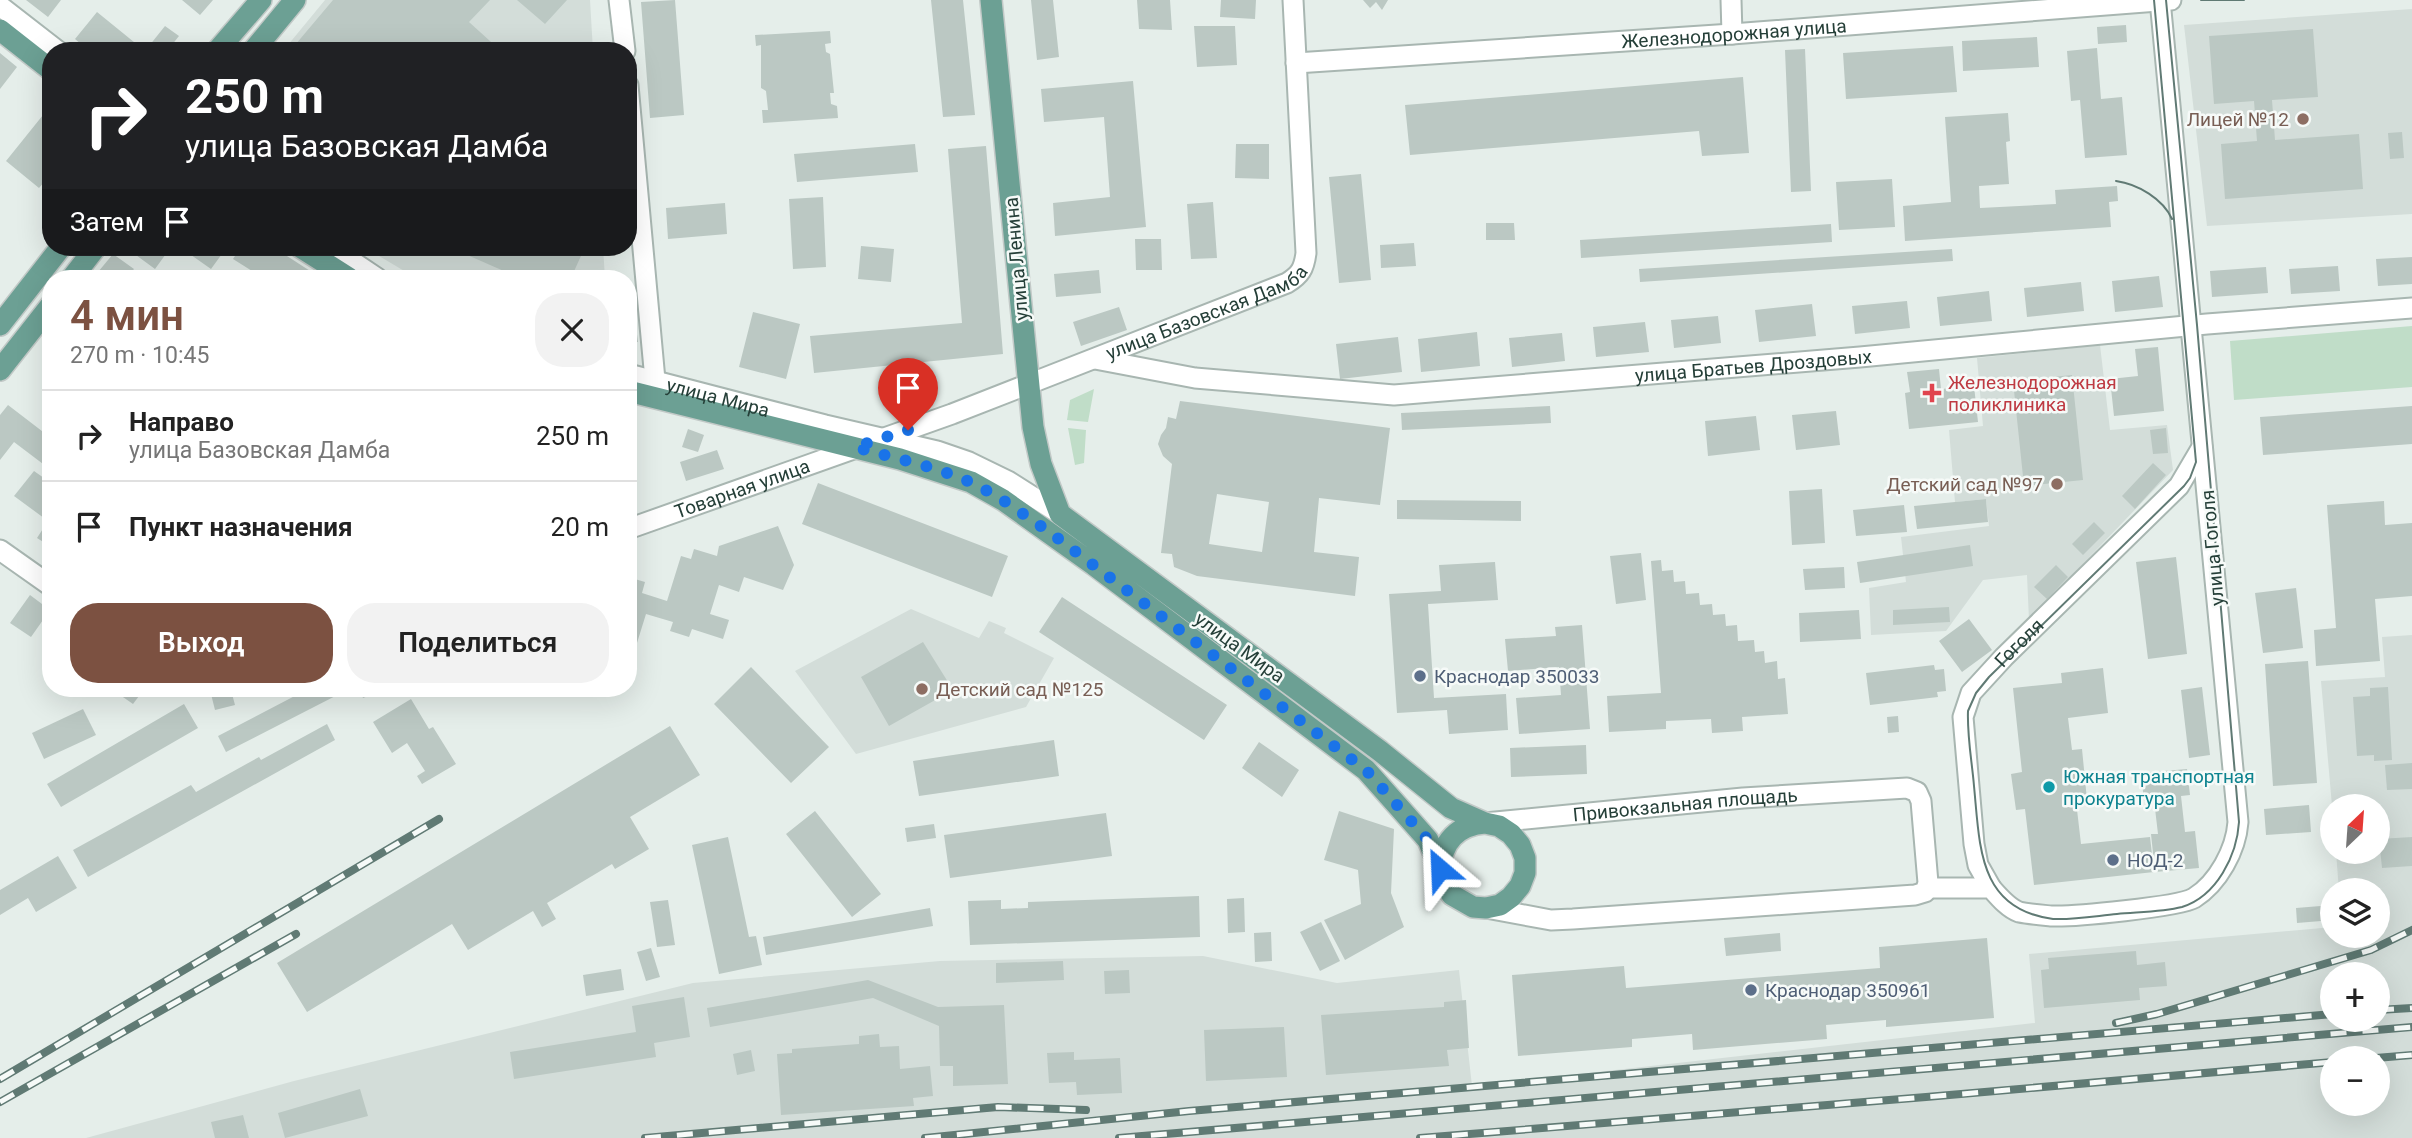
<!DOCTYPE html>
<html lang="ru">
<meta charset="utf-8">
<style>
:root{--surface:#fff;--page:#f2f2f2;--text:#222;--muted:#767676;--line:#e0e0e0;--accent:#7c5141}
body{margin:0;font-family:Roboto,sans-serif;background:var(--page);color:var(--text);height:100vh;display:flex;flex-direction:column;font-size:26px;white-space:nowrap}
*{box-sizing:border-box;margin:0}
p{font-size:23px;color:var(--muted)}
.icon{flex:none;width:38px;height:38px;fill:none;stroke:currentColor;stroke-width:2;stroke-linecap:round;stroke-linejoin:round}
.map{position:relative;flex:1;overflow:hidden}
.details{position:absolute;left:42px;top:270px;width:595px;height:427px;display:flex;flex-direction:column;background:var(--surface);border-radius:28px;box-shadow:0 7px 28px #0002}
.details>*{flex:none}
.banner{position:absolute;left:42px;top:42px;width:595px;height:214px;border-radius:28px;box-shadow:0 7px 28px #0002;background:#202124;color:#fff;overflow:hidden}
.needle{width:46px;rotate:25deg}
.tools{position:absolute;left:2320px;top:794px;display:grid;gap:14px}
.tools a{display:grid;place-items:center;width:70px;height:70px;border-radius:50%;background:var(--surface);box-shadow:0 7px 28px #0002;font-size:35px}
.pin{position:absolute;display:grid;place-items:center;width:60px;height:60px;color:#fff;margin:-72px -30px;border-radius:50% 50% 50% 0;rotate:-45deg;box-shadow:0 0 7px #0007}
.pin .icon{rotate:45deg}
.me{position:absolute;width:77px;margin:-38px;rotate:334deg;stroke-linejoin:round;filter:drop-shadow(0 0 5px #0008)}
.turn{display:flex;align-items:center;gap:24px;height:147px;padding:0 28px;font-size:32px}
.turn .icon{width:91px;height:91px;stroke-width:2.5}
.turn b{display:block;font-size:49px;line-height:60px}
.then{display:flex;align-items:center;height:66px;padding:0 28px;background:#0003;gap:14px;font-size:26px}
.round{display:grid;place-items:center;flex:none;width:74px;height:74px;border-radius:28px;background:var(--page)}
.head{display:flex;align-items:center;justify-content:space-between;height:119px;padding:0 28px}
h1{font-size:42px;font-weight:600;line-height:52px;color:var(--accent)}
.button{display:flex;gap:14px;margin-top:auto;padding:14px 28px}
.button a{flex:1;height:80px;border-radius:28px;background:var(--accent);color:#fff;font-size:28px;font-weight:600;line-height:80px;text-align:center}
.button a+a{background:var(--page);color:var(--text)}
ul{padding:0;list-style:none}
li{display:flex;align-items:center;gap:21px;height:91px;padding:0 28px;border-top:2px solid var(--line)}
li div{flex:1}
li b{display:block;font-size:26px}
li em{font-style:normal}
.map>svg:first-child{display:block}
</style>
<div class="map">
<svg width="2412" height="1138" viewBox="0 0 2412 1138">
<rect width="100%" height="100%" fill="#e5eeea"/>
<path fill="#d3ddd9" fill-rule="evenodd" d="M325,0H590L593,51H283Z
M2412,9V214L2207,226L2184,25Z
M364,247H603L605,278H416Z
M2100,345L2110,430L2167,425L2173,470L2029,620L2027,575L1983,580L1946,631L1871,635L1869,588L1906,582L1901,537L1989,526L1986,499L1955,502L1949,430L1983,426L1977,358Z
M911,609L979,638L989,621L1006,628L1004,633L1054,658L1026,707L856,754L795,671Z
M2412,635V1138H86L294,1081L693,983L940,961L1203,956L1337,983L1459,970L1472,1086L2035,1023L2029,954L2333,927V936H2378V891H2339L2336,852H2378V807H2333V817L2321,681L2385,677L2382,637ZM2333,975H2378V1020H2333ZM2333,1059H2378V1104H2333Z"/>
<path fill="#c0ddc8" d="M2412,326V387L2234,400L2230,341Z
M1094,389L1088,422L1067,420L1070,400Z
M1068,428L1086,430L1084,463L1075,465Z"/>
<path fill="#bbc8c3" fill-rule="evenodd" d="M26,0H61L48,17Z
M182,0H213L200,15Z
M333,0H490L469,22L501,51H370L360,43L354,51H290Z
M517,0H567L545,24Z
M675,0L684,115L650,118L641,2Z
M931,0H963L975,115L943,117Z
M1031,0H1053L1059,57L1037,60Z
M1137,0H1170L1172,30L1139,29Z
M1221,0H1256L1255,19L1220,17Z
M1363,0H1388L1382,10L1376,2L1370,8Z
M97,12L145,51H89L75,39Z
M2126,25L2127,42L2098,44L2097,27Z
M165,26L179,36L167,51H154L149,46Z
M1194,26H1235L1237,65L1197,67Z
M2313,29L2318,97L2272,100L2275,140L2359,134L2363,189L2225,199L2221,144L2257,141L2254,101L2214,104L2209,36Z
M830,31L831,43L825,44L826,52L830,54L834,93H830L831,104L837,106L838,118L763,123L762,110H768L766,91L761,88V45L756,46L755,35Z
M2037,37L2039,67L1963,71L1962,41Z
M1953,46L1957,92L1846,99L1843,53Z
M2097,48L2101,99L2122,97L2127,155L2085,158L2080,100L2071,101L2067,51Z
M1805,49L1811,191L1791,192L1785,50Z
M0,53L17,67L0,89Z
M1743,77L1749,153L1702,156L1699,131L1410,155L1405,105Z
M1133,81L1146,227L1055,236L1053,203L1110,197L1104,117L1044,122L1041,89Z
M2008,113L2010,141L2006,142L2009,184L1979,186L1980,208L2056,204L2055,190L2117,186L2118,201L2109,202L2111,227L1905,241L1903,206L1951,202L1945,117Z
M43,115L51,121V174L39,188L6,161Z
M2402,132L2404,158L2390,159L2388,133Z
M915,144L918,172L797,182L794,154Z
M1236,144H1269V179L1235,178Z
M986,146L1003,354L814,373L810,336L962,323L948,149Z
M1361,174L1371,280L1339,283L1329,177Z
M1892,179L1895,227L1839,230L1836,182Z
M823,197L826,267L793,269L789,199Z
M1213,202L1217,258L1191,259L1187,204Z
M725,203L727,234L668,239L666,208Z
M1486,223H1514L1515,240H1486Z
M1831,224L1832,242L1581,258L1580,240Z
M1135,239H1161L1162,270H1136Z
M1414,243L1416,266L1381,268L1380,245Z
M861,246L894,249L891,282L858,279Z
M125,247H171L155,269Z
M186,247H227L211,269L184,250Z
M241,247H273L321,278H263L233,259Z
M449,247H585L571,278H520Z
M1952,249L1953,261L1640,282L1639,269Z
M113,254L134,269L126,278H93Z
M2412,257V284L2378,286L2376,259Z
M2338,266L2340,291L2291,294L2289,269Z
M2266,267L2268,293L2212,297L2210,271Z
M1099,270L1101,293L1056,297L1054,274Z
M2159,276L2163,307L2115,312L2112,281Z
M2081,282L2084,311L2027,317L2024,288Z
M1989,291L1992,321L1940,326L1937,297Z
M1907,301L1910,328L1855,334L1852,306Z
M628,304H633L638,342L628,343Z
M1812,304L1816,336L1759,342L1755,310Z
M1119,307L1127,330L1081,346L1073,322Z
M753,312L800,324L786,379L739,367Z
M1718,316L1721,343L1674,348L1671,320Z
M1645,322L1649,352L1596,357L1593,327Z
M1477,332L1480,366L1421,372L1418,339Z
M1562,333L1565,361L1512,367L1509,338Z
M1398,337L1402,372L1340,379L1336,344Z
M2158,347L2164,411L2114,416L2110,379L2138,376L2135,349Z
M1939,369L1941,389L1974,386L1978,422L1909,429L1905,393L1910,392L1907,372Z
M2072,375L2083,480L2024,486L2013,381Z
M1180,401L1390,428L1380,505L1319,498L1314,552L1359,557L1355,596L1197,576L1174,567L1172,554L1161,553L1172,464L1163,456L1158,444L1161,435L1166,428L1168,417L1176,419ZM1217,494L1269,502L1262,552L1209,544Z
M8,405L51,438V470L14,442L0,460V415Z
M1550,406L1551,423L1402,430L1401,413Z
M2412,406V444L2263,455L2260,417Z
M1836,411L1840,445L1796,450L1792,415Z
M1756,416L1760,450L1708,456L1705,421Z
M2166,428L2168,453L2153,454L2150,430Z
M688,429L704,435L698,452L682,447Z
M717,450L724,469L686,481L680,462Z
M2153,463L2166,475L2135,509L2122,496Z
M34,471L51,483V547L37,538L48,521L14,496Z
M818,483L1008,556L992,597L802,524Z
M1822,489L1825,543L1792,545L1789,491Z
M1986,499L1988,522L1917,529L1914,506Z
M1397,500L1521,501V521L1397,519Z
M2384,501L2385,525L2412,523V596L2375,599L2380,661L2316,666L2314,630L2336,628L2327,505Z
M1904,505L1907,532L1856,536L1853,510Z
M2094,522L2105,533L2083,555L2072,544Z
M778,526L794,565L783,590L744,577L739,592L719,585L710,614L729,620L723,639L692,629L689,637L670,631L673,622L646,614L632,659L628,657V577L645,582L642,593L667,601L681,556L691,559L694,549L717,556L719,546Z
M1970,545L1973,566L1860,583L1857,562Z
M1641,553L1646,600L1616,604L1610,556Z
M2176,557L2187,654L2148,659L2136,562Z
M1661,560L1662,571L1673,570L1674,582L1685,581L1686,594L1699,593L1700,605L1712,604L1713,615L1725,614L1726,626L1737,625L1738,641L1754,640L1755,652L1764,651L1765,663L1777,661L1778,679L1785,678L1788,714L1742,717L1743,731L1712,733L1711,719L1666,721V729L1609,732L1607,696L1661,693L1651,561Z
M1495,562L1498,600L1428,604L1434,698L1506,694L1508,730L1449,734L1447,710L1397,713L1389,594L1441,591L1439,565Z
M2056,565L2068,577L2047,599L2034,587Z
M1844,567L1845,588L1805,590L1803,569Z
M2296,588L2303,648L2263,653L2255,593Z
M30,595L50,610L31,637L10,623Z
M1062,597L1227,705L1204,740L1039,632Z
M1949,607L1950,622L1893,625V610Z
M1859,610L1861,639L1800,642L1799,613Z
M1969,619L1992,650L1962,672L1939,641Z
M1582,625L1590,729L1519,734L1516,698L1561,695L1559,667L1508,671L1505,639L1556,636L1555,627Z
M923,642L953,690L889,726L861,677Z
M2308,661L2317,783L2273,786L2265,664Z
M1934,665L1935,670L1944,669L1946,691L1937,692L1938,697L1870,705L1866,673Z
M751,667L829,747L791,783L714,704Z
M2103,668L2108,713L2068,718L2072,750L2082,749L2087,800L2076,801L2081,844L2150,837L2154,872L2034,885L2025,809L2016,810L2011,774L2022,772L2013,688L2062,683L2061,673Z
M2202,687L2210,755L2189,758L2181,690Z
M2388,687L2392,760L2374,761V755L2357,756L2353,697L2370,696V688Z
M110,688H145L133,704Z
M310,688H351L226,752L218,736Z
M359,688H388L363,698Z
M231,690L235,705L215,710L211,694Z
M411,699L429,729L433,727L456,764L422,784L417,776L425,771L407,743L392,753L373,722Z
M184,704L198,728L61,807L47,784Z
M83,709L96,735L44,759L32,733Z
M1898,716L1899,732L1888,733L1887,717Z
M327,724L335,740L88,877L73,850L191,785L196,792L259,757L261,760Z
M670,726L700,775L630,817L649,849L615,869L612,864L547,903L556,919L542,927L533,911L468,950L452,924L307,1012L277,963Z
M1054,740L1059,776L919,796L913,761Z
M1259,742L1299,770L1282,797L1242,768Z
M1586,745L1587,774L1511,777L1510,748Z
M2412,763V789L2387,790L2385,765Z
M2187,769L2190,795L2181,796L2185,832L2195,831L2199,868L2155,872L2151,834H2158L2154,800L2144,801L2141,773Z
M2309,805L2311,832L2266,835L2264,809Z
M815,811L881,894L852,917L786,834Z
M1339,811L1394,829L1391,893L1404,927L1345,960L1324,920L1361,904L1358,870L1324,860Z
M1106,813L1112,856L950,878L944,835Z
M934,824L936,838L907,842L905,828Z
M728,837L749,937L756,936L762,965L719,974L692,845Z
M2412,837V866L2382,868L2379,839Z
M58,856L77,888L36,912L28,898L0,915V890Z
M1199,896L1200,937L970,945L968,901L1001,900V909L1028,908V902Z
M1244,898L1245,932L1228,933L1227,899Z
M668,900L675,945L657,947L650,902Z
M2333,905V920L2297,923L2296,908Z
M930,908L933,926L766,955L763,937Z
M1321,922L1340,961L1320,971L1300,932Z
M1271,932L1272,961L1255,962L1254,933Z
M1780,933L1781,951L1726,956L1724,938Z
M1987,938L1994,1018L1886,1027V1020L1826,1025L1827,1039L1693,1050L1692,1034L1632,1039V1047L1518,1056L1512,975L1624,966L1626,988L1880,968L1879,947Z
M651,948L660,977L646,981L637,952Z
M2136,951L2137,965L2165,962L2167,986L2139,988L2140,1000L2044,1008L2041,970L2049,969L2048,958Z
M1063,961L1064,980L996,983V963Z
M621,969L624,990L586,996L583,975Z
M1129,970L1130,993L1105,994L1104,971Z
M868,980L938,1007L1004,1005L1008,1084L953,1086V1066H940L939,1026L873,998L710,1027L707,1008Z
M684,997L690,1037L654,1043L656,1057L514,1079L510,1052L636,1032L632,1006Z
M1466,1000L1469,1048L1447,1050L1449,1066L1326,1075L1321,1015L1444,1007V1002Z
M1284,1027L1287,1077L1206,1081L1204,1030Z
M879,1034L880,1047L899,1046L900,1069L930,1066L933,1096L913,1098L914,1106L781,1115L777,1054L792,1053V1049L859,1044V1036Z
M751,1050L755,1071L737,1075L733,1054Z
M1074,1052V1060L1120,1058L1122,1093L1077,1095L1076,1082L1049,1083L1047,1053Z
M360,1089L368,1116L285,1138L278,1113Z
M243,1115L249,1138H215L211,1122Z"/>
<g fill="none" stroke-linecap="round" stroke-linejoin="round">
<g stroke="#a8b6b1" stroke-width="23">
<g id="minor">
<path d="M619,0L625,51"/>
<path d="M1731,0L1732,34"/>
<path d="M0,6L58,51"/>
<path id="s1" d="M1296,63L1732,34L2171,0"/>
<path d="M628,85L656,391"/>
<path d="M331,247L377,278"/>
<path id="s2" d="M1095,359L1195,378L1394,395L1860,357L2207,324L2412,308"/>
<path id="s3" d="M628,374L825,425L937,451L969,462L1008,481L1060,514"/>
<path id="s4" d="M628,529L952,414L1287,283C1300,275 1304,269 1306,253L1293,0"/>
<path d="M0,550L51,586"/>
<path id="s5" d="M1485,823L1743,798L1907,788L1917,792L1921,801L1928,883L1925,892L1915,895L1573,919L1551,920L1486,908"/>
<path d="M1927,888H1991C1999,897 2008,908 2019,912C2029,914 2041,915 2051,916C2072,917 2179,907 2194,898C2218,883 2236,850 2238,822L2160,0"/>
<path id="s6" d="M1991,888L1978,865L1974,844L1963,717L1971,693L2004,657L2179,486L2202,447"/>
</g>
</g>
<g stroke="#c2c9c7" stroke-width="24">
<path id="major" d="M0,30L51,70
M217,51L261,0
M253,51L295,0
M300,247L349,278
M72,278L96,247
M0,325L61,247
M0,370L51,305
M628,391L900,459L971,482L1003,500L1094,565L1366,770L1428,840L1440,869L1444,883L1452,895L1473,907L1486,908L1500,905L1511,897L1520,886L1525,873V858L1520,845L1511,834L1499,826L1485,823L1451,808L1380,751L1060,514L1041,464L1033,427L991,0
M1440,869C1442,841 1458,825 1485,823"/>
</g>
<use href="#minor" stroke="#fff" stroke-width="19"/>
<use href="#major" stroke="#6ca094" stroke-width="21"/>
<path stroke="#607a74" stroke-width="2" d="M2154,0L2196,462L2190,478L2184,486L1989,677L1976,693L1968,711C1967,736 1972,762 1974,786C1980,847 1978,909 2053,919C2074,920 2096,916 2117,914C2138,912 2162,912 2182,907C2217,896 2237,855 2239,822L2197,325L2166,0
M2201,0H2244
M2116,181C2138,184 2163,199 2172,219"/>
<g stroke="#607a74" stroke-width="8">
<path id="rail" d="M2378,1010L2412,1008
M2116,1023L2157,1014L2371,950L2412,930
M2364,1059L2412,1055
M0,1079L439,819
M0,1102L296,934
M645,1138L998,1107L1086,1110
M925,1138L1189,1111L2333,1014
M1119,1138L2412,1027
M1420,1138L1926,1097L2333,1062"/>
</g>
<use href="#rail" stroke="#f6faf8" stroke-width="5" stroke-dasharray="16" stroke-linecap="butt"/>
</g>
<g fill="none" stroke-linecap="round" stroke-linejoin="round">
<path stroke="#1a73e8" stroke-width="12" stroke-dasharray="0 21.6" d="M908,430L855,447C893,458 934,466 970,482C998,495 1023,514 1048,531L1366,770L1428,840L1440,869"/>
</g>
<g fill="#8d6e63" stroke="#f6faf8" stroke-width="2.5">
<circle cx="2303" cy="119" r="7"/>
<circle cx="2057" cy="484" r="7"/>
<circle cx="922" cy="689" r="7"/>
</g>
<path fill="#e0444e" stroke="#f6faf8" stroke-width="2.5" d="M1928.5 382.5h7v7h7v7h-7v7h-7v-7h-7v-7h7z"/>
<g fill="#5c6f8a" stroke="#f6faf8" stroke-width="2.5">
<circle cx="1420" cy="676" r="7"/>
<circle cx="2113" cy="860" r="7"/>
<circle cx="1751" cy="990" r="7"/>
</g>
<circle fill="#0f9aa8" stroke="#f6faf8" stroke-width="2.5" cx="2049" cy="787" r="7"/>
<g text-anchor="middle" stroke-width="5" stroke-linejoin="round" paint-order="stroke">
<g font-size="19" fill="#253f38" stroke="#f6faf8">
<text dy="7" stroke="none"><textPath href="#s1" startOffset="439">Железнодорожная улица</textPath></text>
<text transform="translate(1016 259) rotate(-95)" y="7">улица Ленина</text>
<text dy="7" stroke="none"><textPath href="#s4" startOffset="618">улица Базовская Дамба</textPath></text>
<text dy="7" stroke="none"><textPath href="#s2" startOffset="662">улица Братьев Дроздовых</textPath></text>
<text dy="7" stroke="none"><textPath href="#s3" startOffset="93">улица Мира</textPath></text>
<text dy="7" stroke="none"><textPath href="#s4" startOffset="121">Товарная улица</textPath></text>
<text transform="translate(2212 548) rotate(-95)" y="7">улица Гоголя</text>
<text dy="7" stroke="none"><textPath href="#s6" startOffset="270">Гоголя</textPath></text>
<text transform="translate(1240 647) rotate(36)" y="7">улица Мира</text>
<text dy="7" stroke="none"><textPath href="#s5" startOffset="201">Привокзальная площадь</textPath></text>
</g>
<g font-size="19" fill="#785e54" stroke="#f6faf8" text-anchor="end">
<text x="2289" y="126">Лицей №12</text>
<text x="2043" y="491">Детский сад №97</text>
<text x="936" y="696" text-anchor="start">Детский сад №125</text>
</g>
<g font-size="19" fill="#be3a42" stroke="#f6faf8" text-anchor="start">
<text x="1948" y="389">Железнодорожная<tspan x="1948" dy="22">поликлиника</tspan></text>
</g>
<g font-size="19" fill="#4e5e75" stroke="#f6faf8" text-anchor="start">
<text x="1434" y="683">Краснодар 350033</text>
<text x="2127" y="867">НОД-2</text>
<text x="1765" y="997">Краснодар 350961</text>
</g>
<g font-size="19" fill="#0d838f" stroke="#f6faf8" text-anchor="start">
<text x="2063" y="783">Южная транспортная<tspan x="2063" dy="22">прокуратура</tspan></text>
</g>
</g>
</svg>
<div class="tools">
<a><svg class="needle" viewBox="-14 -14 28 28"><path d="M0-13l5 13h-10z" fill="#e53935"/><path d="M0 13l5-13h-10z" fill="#767676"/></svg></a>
<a><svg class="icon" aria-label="layers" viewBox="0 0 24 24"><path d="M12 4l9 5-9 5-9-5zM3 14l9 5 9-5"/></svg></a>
<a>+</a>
<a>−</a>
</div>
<div class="pin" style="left:908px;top:430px;background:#d93025"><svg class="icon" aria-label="arrive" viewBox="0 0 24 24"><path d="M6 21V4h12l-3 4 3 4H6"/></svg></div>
<svg class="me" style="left:1440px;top:869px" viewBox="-20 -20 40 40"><path d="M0-17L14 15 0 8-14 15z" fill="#1a73e8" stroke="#fff" stroke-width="4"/></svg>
<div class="banner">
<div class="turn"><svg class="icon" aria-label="right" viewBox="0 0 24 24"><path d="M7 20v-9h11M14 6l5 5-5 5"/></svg><div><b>250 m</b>улица Базовская Дамба</div></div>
<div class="then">Затем<svg class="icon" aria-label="arrive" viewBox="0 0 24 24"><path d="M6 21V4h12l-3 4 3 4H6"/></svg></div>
</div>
<section class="details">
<div class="head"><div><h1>4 мин</h1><p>270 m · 10:45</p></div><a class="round"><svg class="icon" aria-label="close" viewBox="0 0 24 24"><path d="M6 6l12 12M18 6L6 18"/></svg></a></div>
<ul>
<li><svg class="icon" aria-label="right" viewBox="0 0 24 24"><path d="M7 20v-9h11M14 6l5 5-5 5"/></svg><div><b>Направо</b><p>улица Базовская Дамба</p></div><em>250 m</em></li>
<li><svg class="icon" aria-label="arrive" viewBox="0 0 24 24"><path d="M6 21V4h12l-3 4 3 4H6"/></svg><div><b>Пункт назначения</b></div><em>20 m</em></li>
</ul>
<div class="button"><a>Выход</a><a>Поделиться</a></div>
</section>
</div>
